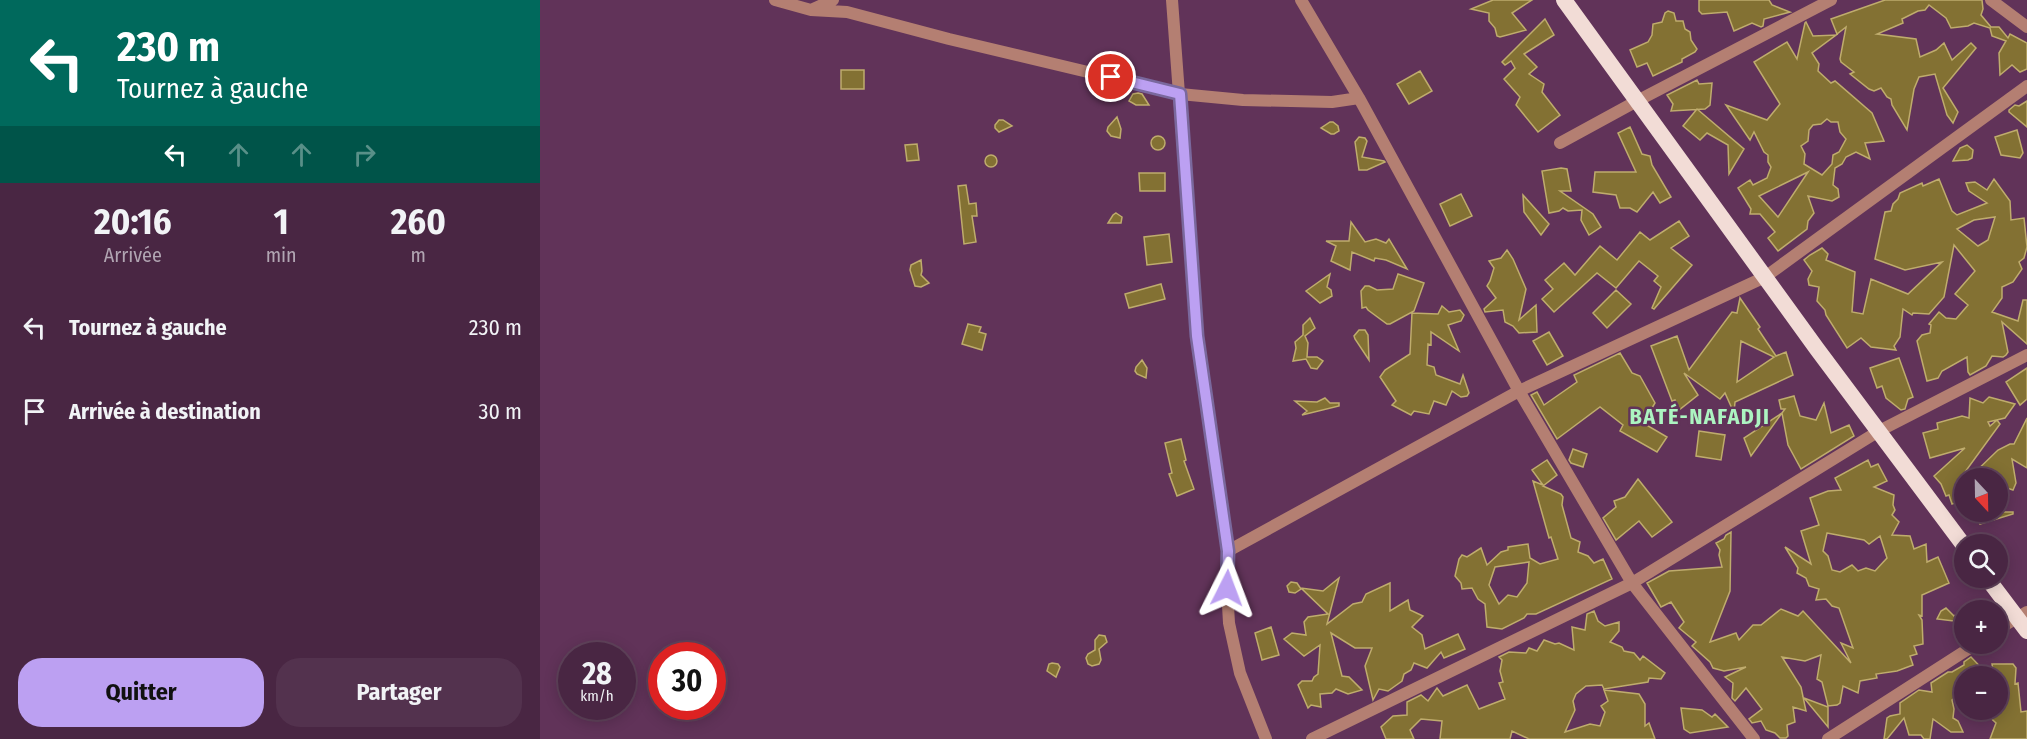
<!DOCTYPE html>
<html lang="fr">
<meta charset="utf-8">
<style>
:root{--surface:#492643;--page:#53324e;--text:#f1f3f6;--muted:#b1a5b2;--line:#61435c;--accent:#bca0f2}
body{margin:0;font-family:"Fira Sans Condensed",sans-serif;background:var(--page);color:var(--text);height:100vh;display:flex;flex-direction:column;font-size:22px;white-space:nowrap}
*{box-sizing:border-box;margin:0}
p{font-size:20px;color:var(--muted)}
.icon{flex:none;width:33px;height:33px;fill:none;stroke:currentColor;stroke-width:2;stroke-linecap:round;stroke-linejoin:round}
.map{position:relative;flex:1;overflow:hidden}
.drawer{display:flex;flex-direction:column;background:var(--surface);width:540px}
.drawer>*{flex:none}
.guide{background:#00695c;color:#fff;overflow:hidden}
.needle{width:39px;rotate:158deg}
.tools{position:absolute;left:1414px;top:468px;display:grid;gap:12px}
.tools a{display:grid;place-items:center;width:54px;height:54px;border-radius:50%;background:var(--surface);box-shadow:0 3px 15px #0003,0 0 0 2px var(--line);font-size:30px}
.speed{position:absolute;left:18px;top:642px;display:flex;gap:12px;font-size:30px;font-weight:700;text-align:center}
.speed>*{display:grid;place-content:center;width:78px;height:78px;border-radius:50%;background:var(--surface);box-shadow:0 3px 15px #0003,0 0 0 2px var(--line);line-height:1}
.speed small{font-size:15px;font-weight:400}
.speed .limit{border:9px solid #d22;background:#fff;color:#111}
.pin{position:absolute;display:grid;place-items:center;width:51px;height:51px;color:#fff;margin:-26px;border:3px solid #fff;border-radius:50%;box-shadow:0 2px 6px #0007}
.me{position:absolute;width:66px;margin:-33px;rotate:3deg;stroke-linejoin:round;filter:drop-shadow(0 0 4px #0008)}
.turn{display:flex;align-items:center;gap:21px;height:126px;padding:0 18px;font-size:27px}
.turn .icon{width:78px;height:78px;stroke-width:2.5}
.turn b{display:block;font-size:42px;line-height:51px}
.lanes{display:flex;align-items:center;height:57px;padding:0 18px;background:#0003;justify-content:center;gap:30px;direction:ltr}
.lanes .off{opacity:.35}
.eta{display:flex;justify-content:space-evenly;align-items:center;height:102px;text-align:center}
.eta b{font-size:36px;font-weight:700;line-height:42px}
.action{display:flex;gap:12px;margin-top:auto;padding:12px 18px}
.action a{flex:1;height:69px;border-radius:24px;background:var(--accent);color:#111;font-size:24px;font-weight:700;line-height:69px;text-align:center}
.action a+a{background:var(--page);color:var(--text)}
ul{padding:0;list-style:none}
li{display:flex;align-items:center;gap:18px;height:84px;padding:0 18px}
li div{flex:1}
li b{display:block;font-size:22px}
li em{font-style:normal}
main{display:flex;flex:1;min-height:0}
.map>svg:first-child{display:block}
</style>
<main>
<section class="drawer">
<div class="guide">
<div class="turn"><svg class="icon" aria-label="left" viewBox="0 0 24 24"><path d="M17 20v-9H6M10 6l-5 5 5 5"/></svg><div><b>230 m</b>Tournez à gauche</div></div>
<div class="lanes"><svg class="icon" aria-label="left" viewBox="0 0 24 24"><path d="M17 20v-9H6M10 6l-5 5 5 5"/></svg><svg class="icon off" aria-label="ahead" viewBox="0 0 24 24"><path d="M12 20V5M6 11l6-6 6 6"/></svg><svg class="icon off" aria-label="ahead" viewBox="0 0 24 24"><path d="M12 20V5M6 11l6-6 6 6"/></svg><svg class="icon off" aria-label="right" viewBox="0 0 24 24"><path d="M7 20v-9h11M14 6l5 5-5 5"/></svg></div>
</div>
<div class="eta">
<div><b>20:16</b><p>Arrivée</p></div>
<div><b>1</b><p>min</p></div>
<div><b>260</b><p>m</p></div>
</div>
<ul>
<li><svg class="icon" aria-label="left" viewBox="0 0 24 24"><path d="M17 20v-9H6M10 6l-5 5 5 5"/></svg><div><b>Tournez à gauche</b></div><em>230 m</em></li>
<li><svg class="icon" aria-label="arrive" viewBox="0 0 24 24"><path d="M6 21V4h12l-3 4 3 4H6"/></svg><div><b>Arrivée à destination</b></div><em>30 m</em></li>
</ul>
<div class="action"><a>Quitter</a><a>Partager</a></div>
</section>
<div class="map">
<svg width="1487" height="739" viewBox="0 0 1487 739">
<rect width="100%" height="100%" fill="#613359"/>
<path fill="#837133" stroke="#bfac6d" stroke-width="1.5" fill-rule="evenodd" d="M953,0H992L972,13L986,30L960,37L957,36L955,28L949,21V13L931,9Z
M1159,0H1229L1232,5L1250,12L1224,19L1223,26L1221,27L1212,23L1194,31L1187,12L1162,14L1159,11Z
M1345,0H1442L1443,9L1441,15L1451,27H1459L1468,38L1470,34L1487,43V69L1480,72L1472,65L1460,75L1459,53L1466,41L1452,36L1450,28L1434,23L1428,26L1411,28L1406,18L1389,5L1385,10L1378,11L1362,19L1363,23L1337,34L1376,39L1380,57L1396,50L1404,43L1412,60L1431,43L1436,48L1403,88L1418,112L1413,123L1407,115L1395,74L1379,77L1374,89L1367,130L1352,105L1351,99L1347,97L1341,88L1334,91L1329,89L1310,74L1314,72L1301,62L1300,59L1306,27L1297,34L1291,19Z
M1128,11L1134,13L1136,21H1143L1145,29L1150,32L1151,40L1157,49L1155,52L1142,59V62L1113,76L1107,63L1097,67L1090,50L1108,42L1112,35L1113,24L1122,22L1125,13Z
M1005,19L1014,35L984,54L997,67L989,74L1004,84L1002,92L1020,115L998,132L976,105L980,97L964,79L975,68L971,61L965,65L962,62Z
M1266,22L1273,36L1296,35L1272,53L1279,64L1278,71L1291,83L1295,81L1332,113L1344,141L1325,143L1330,159L1316,152L1306,157L1302,164L1295,168L1293,185L1298,189L1299,197L1292,201L1268,196L1274,213L1268,221L1267,229L1238,251L1228,238L1235,232L1220,214H1210L1211,209L1198,188L1210,180L1213,185L1227,178L1231,167L1228,162V155L1224,152L1214,132L1210,140L1186,105L1227,120L1240,104L1214,62L1247,42L1257,59L1265,23ZM1287,119L1291,122H1298L1300,132L1306,139L1299,152L1293,155L1292,164L1282,175L1264,164L1265,154L1261,146L1268,141L1269,130L1273,125L1281,124ZM1268,172L1238,217L1219,196Z
M301,70H324V89H301Z
M880,71L892,91L869,104L857,84Z
M1157,80L1159,84L1172,83L1170,105L1165,109L1131,111L1133,104L1127,95Z
M598,93L602,94L609,105H596L589,101L593,94Z
M1487,101V127L1469,112V110L1475,105L1479,106Z
M1157,109L1204,149L1189,174L1188,145L1167,133L1160,140L1143,126Z
M577,117L581,129L580,138L571,136L567,131L568,127Z
M459,120H463L472,126L459,132L455,128V125Z
M790,122H793L798,126L799,131L794,134H791L781,128Z
M1090,127L1102,154L1110,156L1112,165L1131,197L1120,203L1113,192L1097,212L1090,208H1080L1076,195L1053,192L1055,172H1096L1078,133Z
M1477,130L1483,153L1480,158L1461,155L1455,137Z
M611 143a7 7 0 1 1 14 0a7 7 0 1 1-14 0Z
M819,137L825,138L827,141L822,157L844,161L845,162L827,170H819L815,142Z
M377,144L379,160L367,161L365,145Z
M1427,145L1433,150L1432,158L1428,160L1413,161L1420,148Z
M445 161a6 6 0 1 1 12 0a6 6 0 1 1-12 0Z
M1021,168L1027,169L1031,191H1020L1053,214L1061,227L1049,235L1041,220L1042,210L1028,211L1023,208L1019,211L1009,213L1002,171Z
M599,173H625V191H600Z
M1399,179L1412,211L1417,215L1447,203L1429,191L1426,183L1435,182L1447,190L1454,179L1470,201L1471,220L1484,218L1487,247L1484,258L1479,262L1482,269L1473,282L1462,287V298L1452,312L1478,321L1483,300H1487V344L1462,322L1468,352L1466,355L1463,357L1452,356L1446,366L1430,375L1428,372L1427,357L1402,371L1398,378L1387,381L1377,341L1382,335L1390,333L1391,325L1389,324L1399,312L1406,318L1416,319L1428,305L1415,294L1435,271L1414,245L1404,297L1389,314L1373,313L1372,315L1363,309L1360,337L1354,346L1356,350L1331,347L1321,338L1307,348L1286,315L1285,310L1277,301L1279,287L1269,285L1268,279L1272,271L1264,260L1270,255L1282,248L1288,254L1286,260L1315,272L1312,312L1323,314L1331,279L1368,294L1402,262L1365,270L1335,259L1345,212L1351,211L1353,204L1358,199L1360,193L1382,183L1383,186ZM1455,217L1448,240L1438,246L1417,229L1434,220Z
M426,185L429,204L436,203L437,216H432L436,242L424,244L418,186Z
M921,194L932,216L910,226L900,204Z
M983,195L1009,224L1001,235L984,212Z
M576,213L582,217L581,223H568L573,215Z
M1139,221L1149,236L1131,248L1152,265L1114,309L1112,308L1121,287L1114,281L1118,276L1099,261L1076,288L1057,273L1014,312L1002,299L1013,289L1005,280L1024,263L1035,275L1060,246L1077,260L1100,232L1110,240Z
M811,222L825,242L836,239L846,243L849,239L867,269L846,260L835,258L834,261L812,252L810,270L791,261L796,246L786,241H809Z
M629,234L632,262L607,265L604,237Z
M967,250L973,259L986,289L979,320L996,305L997,332L979,333L973,326L965,322L963,310L945,312L944,309L956,298L947,286L950,281L954,268L949,261L961,258Z
M381,260L382,271L381,275L389,283L381,287L375,286L370,270L371,265Z
M790,274L787,287L791,290L792,296L780,303L766,291Z
M858,274L884,283L874,311L850,324H847L828,310L826,307L822,308L821,291L825,286H829L837,290L853,289Z
M621,284L625,299L589,308L585,294Z
M1076,290L1091,304L1067,328L1053,313Z
M1200,298L1220,327L1218,329L1236,356L1246,352L1253,375L1195,402L1194,413L1185,393L1180,399L1144,373L1158,395L1139,410L1135,400L1132,401L1111,346L1137,336L1149,370L1192,312L1197,313ZM1201,341L1234,357L1197,382Z
M902,306L909,312L920,310L924,315L921,321L908,325L919,351L891,332V345L888,344L887,365L894,367L896,375L920,384L923,375L929,393L927,396L921,397L912,391L906,405L894,401L889,414L874,411L871,415L852,405L856,401L840,377L845,370L870,354L872,313L898,314Z
M770,318L775,328L765,336L768,343L767,357H777L783,361L777,369L771,368L766,359L753,361L756,348L755,342L763,335V325Z
M428,324L441,327L439,332L446,334L442,350L422,344Z
M819,330H825L828,335L829,360L815,339L814,336Z
M1009,332L1023,356L1007,365L993,341Z
M1080,353L1092,373L1100,376L1115,403L1103,423L1127,437L1117,452L1080,431L1083,425L1060,407L1017,439L991,395L997,392L1004,405L1037,382L1034,375Z
M1359,358L1373,397L1368,399L1365,409L1361,410L1346,398L1342,386L1337,388L1330,368Z
M602,360L607,368L606,378L597,374L595,371L596,367Z
M1487,368V399L1480,405L1466,382Z
M1254,396L1260,416L1276,420L1284,403L1291,433L1309,425L1314,436L1261,469L1248,445L1242,413L1211,456L1204,438L1242,413L1245,409H1241L1239,400Z
M1449,397L1475,404L1465,418L1448,422L1450,426L1457,420L1460,424L1425,472V499L1412,504L1409,495L1406,496L1401,484L1394,476L1425,448L1390,458L1383,433L1398,429L1397,423L1422,416L1429,418L1430,398L1443,403Z
M785,398L790,403H799V406L762,415L767,411L755,401L777,402Z
M1487,418V468L1472,459L1476,483L1473,490L1458,485V478H1429L1458,450L1470,444H1474Z
M1159,431L1185,435L1181,460L1156,456Z
M641,439L646,460L644,461L654,489L637,496L629,474L632,473L625,443Z
M1033,449L1047,454L1043,467L1031,463L1029,460Z
M1007,460L1017,475L1003,486L1021,494L1023,497L1022,505L1031,538L1040,542L1038,552L1048,556L1054,563L1063,559L1072,579L996,614H987L984,618L962,629L947,627L945,604L938,599L932,588L922,589L921,583L915,576L919,559L922,555L927,557L941,548L947,565L961,552L968,550V547L988,544L990,558L1000,564L1018,559L1011,537L1009,538L993,481L1003,485L992,470ZM989,562L987,583L977,597L968,595L959,604L949,585L955,567Z
M1328,460L1331,467L1338,464L1347,481L1334,487L1354,495L1353,505L1355,510L1352,515L1359,522L1352,535L1370,536L1374,549L1386,544L1387,562L1398,557L1409,583L1382,595V616L1379,615L1382,620L1383,644L1374,646L1377,654L1370,656L1373,665L1357,671L1336,674L1337,678L1320,681L1318,693L1303,686L1300,703L1297,705L1288,706L1282,682L1277,679L1281,655L1265,661L1242,657L1261,687L1266,711L1253,707L1255,722L1247,725L1248,736L1246,738H1240L1235,733L1226,730L1221,721L1212,723L1209,719L1222,709L1206,688L1195,701L1192,698L1193,683L1185,677L1206,667L1184,671L1173,668L1170,662L1152,646L1156,642L1139,628L1144,622L1131,602L1121,607L1107,583L1129,571L1182,567L1179,555L1180,550L1176,543L1184,539L1186,535L1191,532L1190,591L1170,642L1196,633L1199,640L1213,625H1221L1241,609L1258,616L1263,611L1311,663L1301,643L1313,648L1299,608L1292,606L1286,599L1276,600L1279,589L1269,586L1266,578L1257,573L1258,568L1245,547L1271,564L1261,531L1279,525L1270,498L1288,491L1301,490L1295,478ZM1287,533L1324,540L1329,544L1340,536L1347,558L1335,571L1326,568L1318,571L1312,565L1300,572L1292,570L1288,556L1283,551Z
M1098,479L1132,522L1112,537L1099,521L1076,540L1063,518L1076,507L1074,501L1085,497Z
M1436,512H1473V514L1440,524Z
M799,578L787,624L813,604L822,602L826,594L850,583V611L868,600L870,610L883,616L872,627L882,635L885,649L918,634L925,649L904,658L901,652L887,668L874,663L871,670L864,674L862,681L848,691L839,689L833,700L825,666L832,648H815L791,633L802,676L809,677L822,690L808,694L796,689L792,693L780,694L781,707L771,705L768,708L758,685L762,681H772L774,677L778,674L780,645L764,656L744,639L752,633L766,635L764,622L768,617L788,614L761,588L783,591Z
M751,582L757,583L761,589L755,593L749,592L747,586Z
M1406,608L1414,616L1425,610V642L1414,621L1397,619L1401,611Z
M1054,611L1058,621L1065,626L1079,622V631L1070,642L1082,647L1084,651L1094,653L1100,660L1103,656L1125,673L1121,679L1109,678L1108,682L1064,689L1062,685L1046,686L1036,694L1033,701L1035,710L1025,732L1050,724L1060,726L1065,712L1061,706L1068,701L1064,690L1099,694L1105,704V726L1109,723L1115,739H989L972,731L970,739H900L902,721L881,719L870,730L874,739H846L841,727L853,716L867,715V702L881,695L888,701L897,688L903,696L927,685L939,709L965,699L959,683L963,682L960,671L962,660L959,657L969,652L986,653L989,648L997,651L1004,640L1015,644L1019,643L1034,650L1032,627L1045,630L1047,614Z
M731,627L739,655L722,660L715,633Z
M559,635L565,636L567,642L559,649L561,660L559,664L552,666L548,664L546,658L548,654L555,650V640Z
M1431,657L1449,676H1425V689L1412,700L1414,709L1413,718L1418,721L1423,732H1411L1393,719L1390,739H1384L1381,735H1369L1364,718L1347,739H1344L1347,718L1350,716L1360,714V703L1379,690L1392,692L1391,683L1408,672H1412L1424,665V662Z
M512,663L518,664L520,667L516,677L507,671L509,664Z
M1452,664H1473L1476,668L1475,684L1478,683L1481,712L1487,711V739H1450L1456,723L1445,713L1452,710H1458V676H1454Z
M1264,698L1288,707V727Z
M1141,708L1162,710L1172,717L1175,714L1188,727L1150,733L1144,729Z"/>
<g fill="none" stroke-linecap="round" stroke-linejoin="round">
<path stroke="#b47f72" stroke-width="12" d="M235,0L271,10L293,0
M632,0L657,336L688,551L687,588L689,623L700,673L726,739
M761,0L819,98L979,391L1092,583L1214,739
M1451,0L1487,27
M271,10L307,12L409,39L640,94L703,100L792,102L819,98
M1020,143L1097,101L1291,0
M688,551L979,391L1225,277L1487,86
M1458,629L1487,612
M772,739L1092,583L1339,431L1487,355
M1288,739L1436,644"/>
<path stroke="#f2dcd6" stroke-width="16" d="M1024,0L1277,349L1425,547
M1447,578L1487,631"/>
</g>
<g fill="none" stroke-linecap="round" stroke-linejoin="round">
<g stroke="#7a689d" stroke-width="15">
<path id="route" d="M571,77L640,94L657,336L688,551L687,588"/>
</g>
<use href="#route" stroke="#bca0f2" stroke-width="10"/>
</g>
<g text-anchor="middle" stroke-width="5" stroke-linejoin="round" paint-order="stroke">
<g font-size="22" font-weight="bold" letter-spacing="1.5" fill="#acf4c1" stroke="#613359">
<text x="1160" y="424">BATÉ-NAFADJI</text>
</g>
</g>
</svg>
<div class="tools">
<a><svg class="needle" viewBox="-14 -14 28 28"><path d="M0-13l5 13h-10z" fill="#e53935"/><path d="M0 13l5-13h-10z" fill="#b1a5b2"/></svg></a>
<a><svg class="icon" aria-label="search" viewBox="0 0 24 24"><circle cx="10" cy="10" r="6"/><path d="M15 15l6 6"/></svg></a>
<a>+</a>
<a>−</a>
</div>
<div class="speed"><div>28<small>km/h</small></div><div class="limit">30</div></div>
<div class="pin" style="left:571px;top:77px;background:#d93025"><svg class="icon" aria-label="arrive" viewBox="0 0 24 24"><path d="M6 21V4h12l-3 4 3 4H6"/></svg></div>
<svg class="me" style="left:687px;top:588px" viewBox="-20 -20 40 40"><path d="M0-17L14 15 0 8-14 15z" fill="#bca0f2" stroke="#fff" stroke-width="4"/></svg>
</div>
</main>
